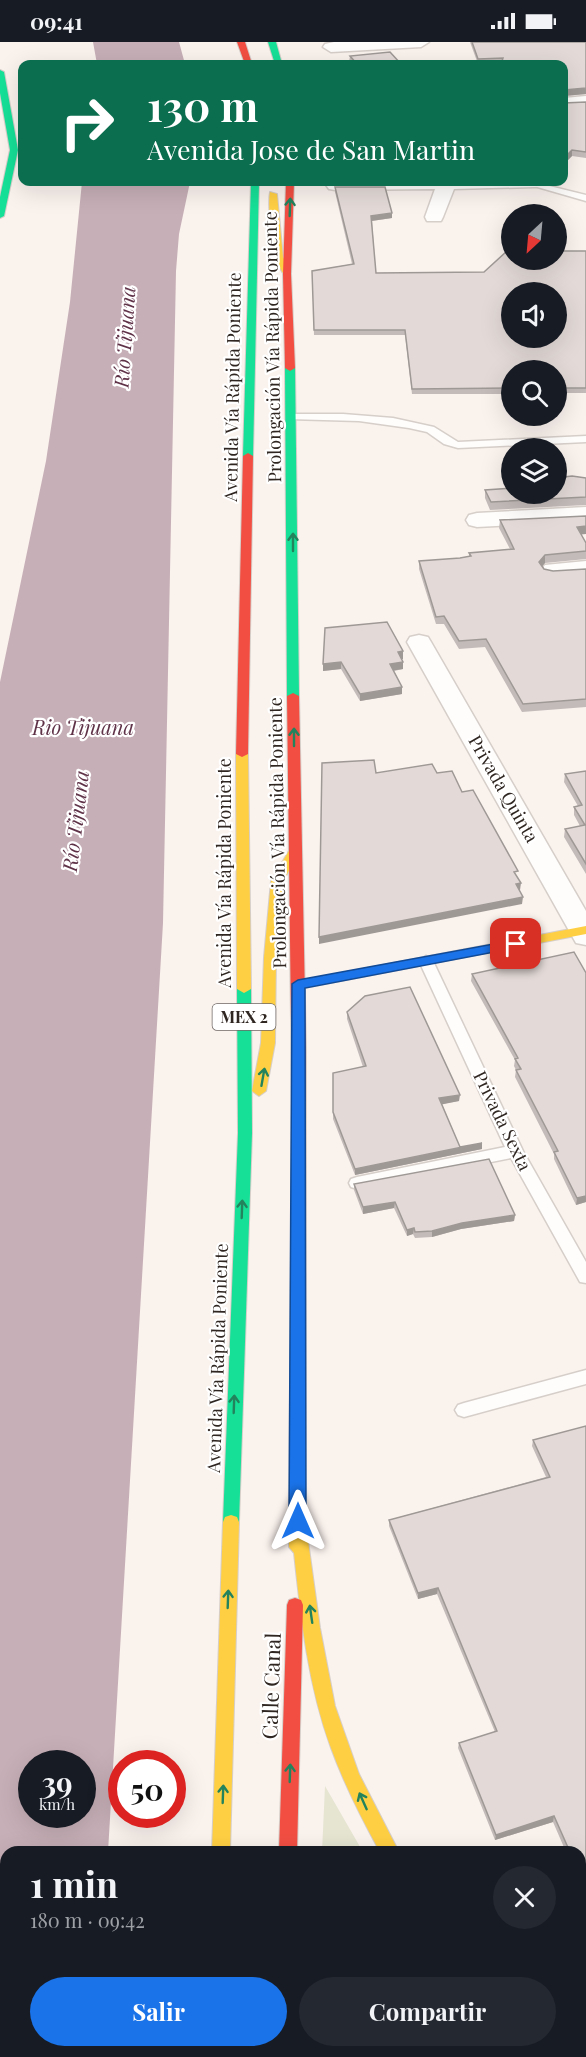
<!DOCTYPE html>
<html lang="es">
<meta charset="utf-8">
<style>
:root{--surface:#171b24;--page:#242831;--text:#f1f3f6;--muted:#9ea1a6;--accent:#1a73e8}
body{margin:0;font-family:"Playfair Display",serif;background:var(--page);color:var(--text);height:100vh;display:flex;flex-direction:column;font-size:22px;white-space:nowrap}
*{box-sizing:border-box;margin:0}
p{font-size:20px;color:var(--muted)}
.icon{flex:none;width:33px;height:33px;fill:none;stroke:currentColor;stroke-width:2;stroke-linecap:round;stroke-linejoin:round}
.map{position:relative;flex:1;overflow:hidden}
.side{position:absolute;left:0px;top:1804px;width:586px;height:212px;display:flex;flex-direction:column;background:var(--surface);border-radius:18px 18px 0 0;box-shadow:0 6px 24px #0002}
.side>*{flex:none}
.guide{position:absolute;left:18px;top:18px;width:550px;height:126px;border-radius:12px;box-shadow:0 6px 24px #0002;background:#0b6e4f;color:#fff;overflow:hidden}
.needle{width:39px;rotate:206deg}
.controls{position:absolute;left:501px;top:162px;display:grid;gap:12px}
.controls a{display:grid;place-items:center;width:66px;height:66px;border-radius:50%;background:var(--surface);box-shadow:0 6px 24px #0002;font-size:30px}
.speed{position:absolute;left:18px;top:1708px;display:flex;gap:12px;font-size:30px;font-weight:700;text-align:center}
.speed>*{display:grid;place-content:center;width:78px;height:78px;border-radius:50%;background:var(--surface);box-shadow:0 6px 24px #0002;line-height:1}
.speed small{font-size:15px;font-weight:400}
.speed .limit{border:9px solid #d22;background:#fff;color:#111}
.pin{position:absolute;display:grid;place-items:center;width:51px;height:51px;color:#fff;margin:-26px;border-radius:12px;box-shadow:0 3px 9px #0006}
.me{position:absolute;width:66px;margin:-33px;rotate:0deg;stroke-linejoin:round;filter:drop-shadow(0 0 4px #0008)}
.turn{display:flex;align-items:center;gap:21px;height:126px;padding:0 30px;font-size:27px}
.turn .icon{width:78px;height:78px;stroke-width:2.5}
.turn b{display:block;font-size:42px;line-height:51px}
.round{display:grid;place-items:center;flex:none;width:63px;height:63px;border-radius:32px;background:var(--page)}
.headline{display:flex;align-items:center;justify-content:space-between;height:102px;padding:0 30px}
h1{font-size:36px;font-weight:700;line-height:45px}
.cta{display:flex;gap:12px;margin-top:auto;padding:12px 30px}
.cta a{flex:1;height:69px;border-radius:36px;background:var(--accent);color:#fff;font-size:24px;font-weight:700;line-height:69px;text-align:center}
.cta a+a{background:var(--page);color:var(--text)}
.status{display:flex;justify-content:space-between;align-items:center;height:42px;padding:0 30px;background:var(--surface);direction:ltr}
.status svg{height:16px;fill:currentColor}
.map>svg:first-child{display:block}
</style>
<div class="status"><b>09:41</b><svg viewBox="0 0 49 12"><path d="M0 12V9h3v3zM5 12V6h3v6zM10 12V3h3v9zM15 12V0h3v12zM26 1h20v11H26zM47 4h2v5h-2z"/></svg></div>
<div class="map">
<svg width="586" height="2015" viewBox="0 0 586 2015">
<rect width="100%" height="100%" fill="#faf2ed"/>
<path fill="#e5e5d2" d="M325,1744L363,1810H322Z
M318,2010H510L515,2015H318Z"/>
<path fill="#c7afb7" fill-rule="evenodd" d="M93,0H179L185,22H97Z
M82,140H190L179,192L176,229L163,881L108,1810H6V2010H96V2015H0V640L46,419L70,260ZM32,1722H82V1773H32Z"/>
<g fill="none" stroke-linecap="round" stroke-linejoin="round">
<g stroke="#d6cec9" stroke-width="3">
<path id="lane" d="M520,140H533L586,153V159Z
M292,372H343L393,376L434,385L458,400L586,394V400L458,406L444,402L427,390L409,386L359,379L288,377V373Z
M426,914L433,919L523,1109L586,1220V1241L580,1240L511,1116L357,1147L351,1145L349,1141L351,1137L357,1135L505,1105L419,919Z
M586,1328V1342L464,1375L458,1373L455,1368L458,1363L464,1361Z
M460,2010H482L483,2015H461Z"/>
</g>
<g stroke="#d6cec9" stroke-width="3">
<path id="street" d="M334,0H429L421,5L331,10L323,5L325,2Z
M586,54V64L564,66V56Z
M328,140H544L541,144L535,145L454,147L443,175L441,179H427L425,175L435,147L335,148L329,147L326,143Z
M586,465V479L477,485L469,483L466,478L469,473L477,471Z
M586,519V533L553,535L545,533L541,528L545,523Z
M419,593L428,595L431,600L586,869V903L576,901L572,894L407,600L410,595Z"/>
</g>
<g stroke="#d6cec9" stroke-width="2">
<path id="fast" d="M268,0H276L282,22H275Z
M0,28L4,30L18,108L4,174L0,176V155L10,108L0,51Z
M251,140H259L253,414L248,417L243,414Z
M290,323L295,326L299,654L293,657L287,654L285,326Z
M244,943L251,947L252,1091L239,1480L237,1485L231,1487L225,1485L223,1480L238,1091L237,947Z
M208,2010H228V2015H208Z
M529,2010H552L554,2015H531Z"/>
</g>
<g stroke="#d6cec9" stroke-width="2">
<path id="slow" d="M270,150L277,152L283,215L291,232L287,235C273,227 267,166 270,150Z
M242,709L248,712L251,947L244,951L237,947L236,712Z
M294,806L300,810L283,839L276,915L275,1001L266,1049L259,1054L252,1049L261,1001L264,915L271,839L290,807Z
M586,884V892L299,947L292,943L299,939Z
M299,1054L306,1059L305,1477L320,1586L335,1664L359,1732L399,1810H380C362,1777 344,1742 331,1706C308,1643 301,1577 294,1511L289,1505L292,1059Z
M231,1473L237,1475L239,1480L230,1810H212L223,1480L225,1475Z
M272,2010H292V2015H272Z"/>
</g>
<g stroke="#d6cec9" stroke-width="2">
<path id="jam" d="M237,0H245L252,22H245Z
M286,140H294L291,232L295,326L290,329L285,326L283,232Z
M248,411L253,414L248,712L242,715L236,712L243,414Z
M293,651L299,654L306,1008V1059L299,1064L292,1059L287,654Z
M295,1556L301,1558L303,1563L297,1810H279L287,1563L289,1558Z"/>
</g>
<use href="#lane" fill="#fefdfc" fill-rule="evenodd"/>
<use href="#street" fill="#fefdfc" fill-rule="evenodd"/>
<use href="#fast" fill="#16e098" fill-rule="evenodd"/>
<use href="#slow" fill="#ffcf43" fill-rule="evenodd"/>
<use href="#jam" fill="#f24e42" fill-rule="evenodd"/>
</g>
<path fill="#c3bbb9" d="M470,0H586V52L564,54V22H478Z
M350,14L401,22H352L349,20Z
M586,60V116L572,114L564,122Z
M335,145L392,176L372,179L376,231L484,230L586,209V351H556V328H512V352H412L405,293H314L312,229L352,222L335,150Z
M586,436V463L490,468L485,456V448L512,452Z
M586,474V492H581L586,501V517L545,521L542,524L544,527L553,529L586,527V665L522,670L485,605L459,607L444,582H436L419,527V519L460,516L469,514V511L510,507L499,486L500,478Z
M325,586L403,609V617H401L403,620V627L394,629L402,645V652L360,659L341,627L323,629Z
M586,729V832L564,795L565,787L580,784L574,773V765L578,764L564,740L565,732Z
M574,910L586,1160L576,1163L554,1117V1112L515,1035L516,1028L514,1024L515,1018L471,939L472,932Z
M347,970L459,1059L442,1062L460,1105L482,1107L355,1133L333,1077V1031L363,1025L347,977Z
M354,1142L515,1173L514,1179L461,1187L432,1195L415,1196L413,1192L407,1194L394,1166L363,1172L354,1148Z
M586,1384V1857L580,1844V1810H566L553,1780L495,1798L458,1706L459,1701L495,1690L437,1552L418,1557L389,1484V1478L546,1435L532,1404L533,1398Z"/>
<path fill="#9f9996" d="M586,46V52L564,54V48Z
M572,108V114L564,122V116Z
M392,171V176L371,179V174Z
M586,484V492L576,493L577,485Z
M545,513V521L539,528V520Z
M403,609V617L398,618V610Z
M341,620V627L323,629V622Z
M403,620V627L390,629V622Z
M402,645V652L360,659V652Z
M521,841L520,848L515,849L516,842Z
M523,855L522,862L319,902V895Z
M460,1053L459,1059L439,1063V1056Z
M482,1101V1107L355,1133V1127Z
M586,1154V1160L576,1163L577,1156Z
M395,1160L394,1166L363,1172V1165Z
M515,1173L514,1179L461,1187L432,1195V1189L462,1181Z
M414,1186L413,1192L407,1194V1188Z
M438,1546L437,1552L418,1557V1551Z
M554,1774L553,1780L495,1798L496,1793Z"/>
<path fill="#e3dad7" stroke="#9f9996" stroke-width="1.5" fill-rule="evenodd" d="M472,0H586V46L564,48V22H501L503,16L478,17Z
M390,10L401,22H357L350,14Z
M586,60V110L572,108L564,116V61Z
M335,145H385L392,171L371,174L376,231L484,230L507,209H512V218H556V209H586V346H556V328H512V346L412,347L405,288H314L312,229L354,222ZM512,250H556V296H512Z
M572,434L586,436V455L491,460L485,448L512,446V452H556V436Z
M586,474V484L577,485L586,501V509L545,513L539,520L544,527L553,529L586,527V657L523,662L486,597L459,599L444,574L436,575L419,519L460,516L471,514L469,511L514,507L500,478Z
M387,580L403,609L398,610L403,620L390,622L402,645L360,652L341,620L323,622L325,586Z
M374,718L376,731L432,722L437,731L452,729L462,750L473,748L518,829L514,830L521,841L516,842L523,855L319,895L322,721Z
M586,729V822L565,787L585,783L574,765L582,763L565,732Z
M574,910L586,931V1154L577,1156L554,1110L558,1109L516,1028L521,1027L515,1017L518,1016L472,932Z
M410,945L460,1053L439,1056L460,1105L482,1101L355,1127L333,1070V1031L366,1024L347,970L365,954Z
M489,1117L515,1173L462,1181L432,1189L415,1190L414,1186L407,1188L395,1160L363,1165L354,1142Z
M586,1384V1849L580,1836V1810H570L554,1774L496,1793L459,1701L497,1689L438,1546L418,1551L389,1478L550,1435L533,1398Z"/>
<defs><path id="oneway-shaft" d="M-6 0H5M1.5-3L5.5 0L1.5 3" fill="none" stroke-width="1.6" stroke-linecap="round" stroke-linejoin="round" transform="scale(1.5)"/></defs>
<g stroke="#22835c">
<use href="#oneway-shaft" transform="translate(290 165) rotate(-88)"/>
<use href="#oneway-shaft" transform="translate(293 500) rotate(-90)"/>
<use href="#oneway-shaft" transform="translate(294 695) rotate(-90)"/>
<use href="#oneway-shaft" transform="translate(263 1035) rotate(-80)"/>
<use href="#oneway-shaft" transform="translate(242 1167) rotate(-88)"/>
<use href="#oneway-shaft" transform="translate(234 1362) rotate(-88)"/>
<use href="#oneway-shaft" transform="translate(228 1557) rotate(-88)"/>
<use href="#oneway-shaft" transform="translate(311 1572) rotate(-98)"/>
<use href="#oneway-shaft" transform="translate(290 1731) rotate(-88)"/>
<use href="#oneway-shaft" transform="translate(223 1752) rotate(-88)"/>
<use href="#oneway-shaft" transform="translate(363 1759) rotate(-114)"/>
</g>
<path fill="#1a73e8" stroke="#114b97" stroke-width="1.5" d="M516,898L522,902L520,905L305,946L306,1479L303,1484L298,1486L292,1484L289,1479L292,942L298,938Z"/>
<g text-anchor="middle" stroke-width="4.5" stroke-linejoin="round" paint-order="stroke">
<rect fill="#fff" stroke="#6d6764" stroke-width="1.5" x="212.5" y="962" width="63" height="26" rx="4.5"/>
<g font-size="16" font-weight="bold" fill="#2f2621">
<text x="244" y="981">MEX 2</text>
</g>
<g font-size="18" fill="#2f2621" stroke="#fff">
<text transform="translate(273 305) rotate(-91)" y="6">Prolongación Vía Rápida Poniente</text>
<text transform="translate(233 345) rotate(-89)" y="6">Avenida Vía Rápida Poniente</text>
<text transform="translate(503 747) rotate(60)" y="6">Privada Quinta</text>
<text transform="translate(278 791) rotate(-91)" y="6">Prolongación Vía Rápida Poniente</text>
<text transform="translate(225 831) rotate(-90)" y="6">Avenida Vía Rápida Poniente</text>
<text transform="translate(502 1079) rotate(64)" y="6">Privada Sexta</text>
<text transform="translate(218 1316) rotate(-88)" y="6">Avenida Vía Rápida Poniente</text>
</g>
<g font-size="20" font-style="italic" fill="#5f3248" stroke="#fff">
<text transform="translate(125 295) rotate(-86)" y="7">Río Tijuana</text>
<text x="83" y="693">Rio Tijuana</text>
<text transform="translate(76 779) rotate(-83)" y="7">Río Tijuana</text>
</g>
<g font-size="21" fill="#2f2621" stroke="#fff">
<text transform="translate(272 1644) rotate(-88)" y="7">Calle Canal</text>
</g>
</g>
</svg>
<div class="controls">
<a><svg class="needle" viewBox="-14 -14 28 28"><path d="M0-13l5 13h-10z" fill="#e53935"/><path d="M0 13l5-13h-10z" fill="#9ea1a6"/></svg></a>
<a><svg class="icon" aria-label="sound" viewBox="0 0 24 24"><path d="M4 9h4l5-4v14l-5-4H4zM17 9q2 3 0 6"/></svg></a>
<a><svg class="icon" aria-label="search" viewBox="0 0 24 24"><circle cx="10" cy="10" r="6"/><path d="M15 15l6 6"/></svg></a>
<a><svg class="icon" aria-label="layers" viewBox="0 0 24 24"><path d="M12 4l9 5-9 5-9-5zM3 14l9 5 9-5"/></svg></a>
</div>
<div class="speed"><div>39<small>km/h</small></div><div class="limit">50</div></div>
<div class="pin" style="left:516px;top:902px;background:#d93025"><svg class="icon" aria-label="arrive" viewBox="0 0 24 24"><path d="M6 21V4h12l-3 4 3 4H6"/></svg></div>
<svg class="me" style="left:298px;top:1479px" viewBox="-20 -20 40 40"><path d="M0-17L14 15 0 8-14 15z" fill="#1a73e8" stroke="#fff" stroke-width="4"/></svg>
<div class="guide">
<div class="turn"><svg class="icon" aria-label="right" viewBox="0 0 24 24"><path d="M7 20v-9h11M14 6l5 5-5 5"/></svg><div><b>130 m</b>Avenida Jose de San Martin</div></div>
</div>
<section class="side">
<div class="headline"><div><h1>1 min</h1><p>180 m · 09:42</p></div><a class="round"><svg class="icon" aria-label="close" viewBox="0 0 24 24"><path d="M6 6l12 12M18 6L6 18"/></svg></a></div>
<div class="cta"><a>Salir</a><a>Compartir</a></div>
</section>
</div>
